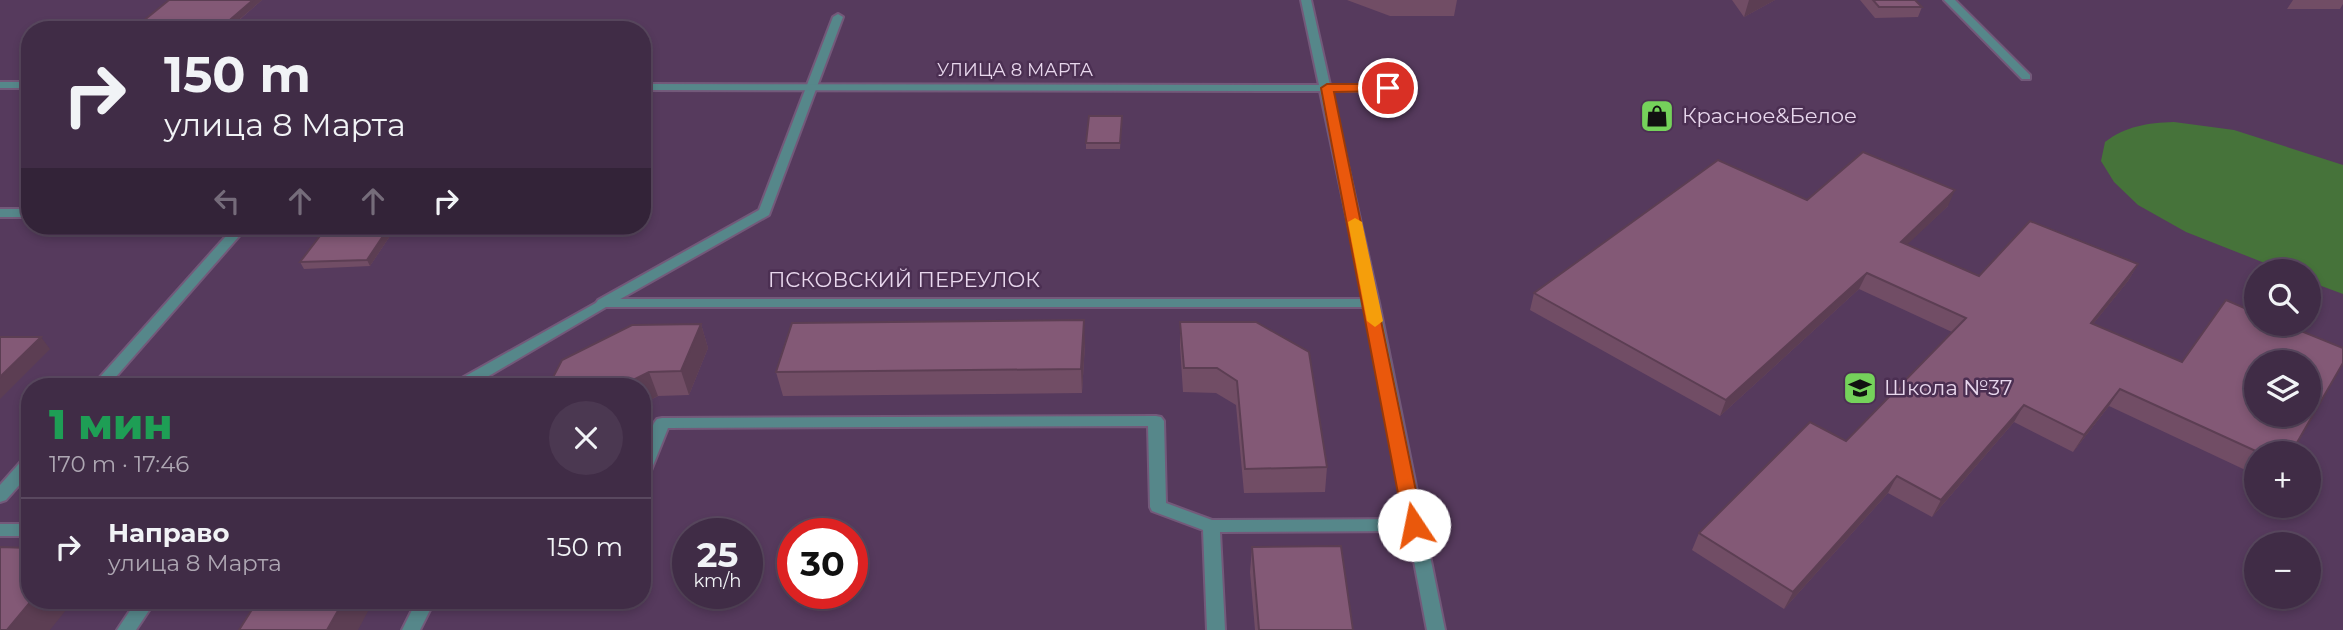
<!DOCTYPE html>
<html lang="ru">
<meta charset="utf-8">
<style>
:root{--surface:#402c46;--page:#4b3851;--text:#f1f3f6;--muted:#aea7b3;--line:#59485f}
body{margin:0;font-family:Montserrat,sans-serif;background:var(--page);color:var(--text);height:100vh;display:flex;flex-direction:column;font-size:26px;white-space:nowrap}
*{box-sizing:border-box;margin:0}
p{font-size:23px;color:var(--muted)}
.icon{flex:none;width:38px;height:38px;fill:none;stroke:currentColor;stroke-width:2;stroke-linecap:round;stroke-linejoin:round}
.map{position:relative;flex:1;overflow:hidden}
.drawer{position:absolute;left:21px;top:378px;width:630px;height:231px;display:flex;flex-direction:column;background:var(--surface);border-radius:28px;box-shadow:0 4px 10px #0003,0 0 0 2px var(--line)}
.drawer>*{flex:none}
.guide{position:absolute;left:21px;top:21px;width:630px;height:214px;border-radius:28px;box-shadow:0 4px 10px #0003,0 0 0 2px var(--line);background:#402c46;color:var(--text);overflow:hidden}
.buttons{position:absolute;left:2244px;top:259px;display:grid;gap:14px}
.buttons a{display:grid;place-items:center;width:77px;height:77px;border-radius:50%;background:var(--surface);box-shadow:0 4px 10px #0003,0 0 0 2px var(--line);font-size:35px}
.speed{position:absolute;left:672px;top:518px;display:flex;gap:14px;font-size:35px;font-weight:700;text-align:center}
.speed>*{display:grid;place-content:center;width:91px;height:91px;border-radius:50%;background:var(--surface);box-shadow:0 4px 10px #0003,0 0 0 2px var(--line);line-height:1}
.speed small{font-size:18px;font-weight:400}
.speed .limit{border:10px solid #d22;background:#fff;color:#111}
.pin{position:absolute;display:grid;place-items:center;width:60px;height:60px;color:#fff;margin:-30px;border:4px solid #fff;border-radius:50%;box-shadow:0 2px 7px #0007}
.me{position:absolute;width:77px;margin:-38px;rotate:349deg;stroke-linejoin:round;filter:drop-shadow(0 0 5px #0008)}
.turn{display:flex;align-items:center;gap:24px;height:147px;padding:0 28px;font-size:32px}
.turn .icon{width:91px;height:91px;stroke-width:2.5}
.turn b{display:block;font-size:49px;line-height:60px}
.lanes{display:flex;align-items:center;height:66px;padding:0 28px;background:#0003;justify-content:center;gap:35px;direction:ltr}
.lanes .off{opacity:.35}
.round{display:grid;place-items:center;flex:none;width:74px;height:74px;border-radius:37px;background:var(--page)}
.head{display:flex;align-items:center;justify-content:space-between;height:119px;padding:0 28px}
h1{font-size:42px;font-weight:800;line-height:52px;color:#1e9e55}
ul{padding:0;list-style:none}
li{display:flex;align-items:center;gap:21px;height:98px;padding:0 28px;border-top:2px solid var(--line)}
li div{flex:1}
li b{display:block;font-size:26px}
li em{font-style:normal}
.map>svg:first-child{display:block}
</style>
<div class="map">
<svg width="2343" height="630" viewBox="0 0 2343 630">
<rect width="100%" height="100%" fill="#563a5d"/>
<path fill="#46733a" d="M2174,122L2234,130L2343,165V294L2308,281V271H2285L2186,232L2138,205L2114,182L2101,161L2105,142C2126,126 2147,123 2174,122Z"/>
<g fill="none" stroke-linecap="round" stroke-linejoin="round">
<g stroke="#73597a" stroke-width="4">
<path id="service" d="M838,14L843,17L769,215L608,306H598L596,303L598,300L759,210L833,17Z
M1156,416L1161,417L1164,421L1166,503L1212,520L1414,519L1420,520L1422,525L1420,530L1414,531L1220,532L1225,630H1207L1203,530L1152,511L1150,507L1148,426L668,428L650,473L648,477L642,479V453L654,423L657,419L662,418Z
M137,600H156L136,630H117Z
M417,600H435L420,630H402Z"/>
</g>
<g stroke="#73597a" stroke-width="4">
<path id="minor" d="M1301,0H1311L1330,85H1388L1394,88L1388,91H1331L1379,303L1445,630H1427L1366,307H606L470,387H451L453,383L603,299H1364L1320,91L642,90V84L1319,85Z
M1944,0H1955L2030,75V79H2022Z
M0,82H30V88H0Z
M0,209H30V217H0Z
M235,226H248L107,387H91Z
M30,456V473L6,500L0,502V485L24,458Z
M0,524H30V536H0Z"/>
</g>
<use href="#service" fill="#56878a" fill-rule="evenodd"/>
<use href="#minor" fill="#56878a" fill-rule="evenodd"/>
</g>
<path fill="#714d65" d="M262,0L228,30H139L137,26Z
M1347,0H1457L1454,16H1390Z
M1732,0H1775L1744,17Z
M1860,0H1915L1922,7L1918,17L1875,18Z
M2293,0H2343V4L2340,9H2287Z
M1122,116L1120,149H1086V143Z
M1807,200L1948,206L1907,244L1979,276L2138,264L2128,281L2093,324L2291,453H2256V475L2109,406L2073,452L2014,422L1932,517L1888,493L1784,609L1692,550L1699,533L1846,441L1952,332L1859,289L1720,416L1530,310L1534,293Z
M390,236L370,266L304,269L300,262Z
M1180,322L1327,467L1325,492L1244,493L1236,405L1216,393L1183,392L1180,346Z
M701,324L708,348L689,395L658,396L642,404V387L562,360Z
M1085,344L1082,393L783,396L776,372Z
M1252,547L1353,630H1255L1250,572Z"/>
<path fill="#5c3e53" d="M253,0H262L227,30L224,25Z
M1749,0H1775L1744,17Z
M642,129L646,140L642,146Z
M1955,190L1948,206L1893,258L1901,242Z
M387,230L390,236L370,266L367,260Z
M2138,264L2128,281L2081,339L2091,323Z
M1867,273L1859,289L1720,416L1726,400Z
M1084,320L1085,344L1082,393L1081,369Z
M701,324L708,348L689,395L681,371Z
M41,337L50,349L0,399V377Z
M649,372L658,396L642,404V387H624L625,384Z
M167,379L171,385L170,387H160Z
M2120,389L2109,406L2073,452L2084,435Z
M2024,405L2014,422L1932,517L1941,500Z
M1897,476L1888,493L1784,609L1793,592Z
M32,600H74L50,630H7Z
M344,600H374L358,630H327Z"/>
<path fill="#835976" stroke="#5c3e53" stroke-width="2" fill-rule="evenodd" d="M169,0H253L224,25L137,26Z
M1873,0H1915L1922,7H1879Z
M1089,116H1122L1120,143H1086Z
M1863,152L1955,190L1901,242L1979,276L2030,221L2138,264L2091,323L2182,362L2226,300L2256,313V324H2284L2343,348V363L2291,453H2260L2120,389L2084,435L2024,405L1941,500L1897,476L1793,592L1699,533L1810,422L1846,441L1966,318L1867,273L1726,400L1534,293L1718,160L1807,200ZM2256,362H2308V415H2256Z
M387,230L367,260L300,262L323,232Z
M1084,320L1081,369L776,372L792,323Z
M1180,322H1256L1309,352L1327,467L1245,469L1237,381L1217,368H1184Z
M701,324L681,371L649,372L625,384L624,387H548L562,360L632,325Z
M0,337H41L0,377Z
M123,379H167L160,387H116Z
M1341,546L1353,630H1259L1252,547Z
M0,547L30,548V600H32L7,630H0Z
M258,600H344L327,630H239Z"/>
<path fill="#ea580c" stroke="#983908" stroke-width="2" d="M1327,84H1388L1394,88L1388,91L1334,92L1423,525L1421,530L1414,532L1407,530L1404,525L1321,88Z"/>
<path fill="#f59e0b" d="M1355,218L1362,222L1383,321L1375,327L1367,321L1348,222Z"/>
<defs>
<g id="shop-square" transform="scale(1.75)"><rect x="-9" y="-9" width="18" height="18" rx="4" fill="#75d25b" stroke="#4b2f52"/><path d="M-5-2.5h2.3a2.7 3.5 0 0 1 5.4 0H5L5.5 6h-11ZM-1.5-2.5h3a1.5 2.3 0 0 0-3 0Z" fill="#111"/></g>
<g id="school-square" transform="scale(1.75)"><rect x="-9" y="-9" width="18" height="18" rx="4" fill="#75d25b" stroke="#4b2f52"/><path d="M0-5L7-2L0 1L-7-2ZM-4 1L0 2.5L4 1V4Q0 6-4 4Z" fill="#111"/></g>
</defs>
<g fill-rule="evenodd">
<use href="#shop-square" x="1657" y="116"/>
<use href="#school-square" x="1860" y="388"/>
</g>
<g text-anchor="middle" stroke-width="5" stroke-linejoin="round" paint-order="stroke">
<g font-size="18" fill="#e8d7ed" stroke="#4b2f52">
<text x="1015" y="76">УЛИЦА 8 МАРТА</text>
</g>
<g font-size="21" fill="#e8d7ed" stroke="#4b2f52" text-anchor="start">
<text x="1682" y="123">Красное&amp;Белое</text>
<text x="1884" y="395">Школа №37</text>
</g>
<g font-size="21" fill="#e8d7ed" stroke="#4b2f52">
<text x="904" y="287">ПСКОВСКИЙ ПЕРЕУЛОК</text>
</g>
</g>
</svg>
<div class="buttons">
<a><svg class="icon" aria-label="search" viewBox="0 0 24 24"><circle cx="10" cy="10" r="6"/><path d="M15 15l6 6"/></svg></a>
<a><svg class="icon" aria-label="layers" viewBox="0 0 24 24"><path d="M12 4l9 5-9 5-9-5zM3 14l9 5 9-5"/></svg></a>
<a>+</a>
<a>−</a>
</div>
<div class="speed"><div>25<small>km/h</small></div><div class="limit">30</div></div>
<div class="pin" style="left:1388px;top:88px;background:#d93025"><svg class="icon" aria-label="arrive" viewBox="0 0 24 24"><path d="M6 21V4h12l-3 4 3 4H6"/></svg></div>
<svg class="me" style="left:1414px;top:525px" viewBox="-20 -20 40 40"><circle r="19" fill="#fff"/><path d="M0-13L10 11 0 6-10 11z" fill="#ea580c"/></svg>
<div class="guide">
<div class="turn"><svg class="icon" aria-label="right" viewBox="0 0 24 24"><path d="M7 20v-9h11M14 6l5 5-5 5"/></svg><div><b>150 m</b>улица 8 Марта</div></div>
<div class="lanes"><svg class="icon off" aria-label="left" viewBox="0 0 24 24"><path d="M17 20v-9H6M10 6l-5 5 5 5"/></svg><svg class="icon off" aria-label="ahead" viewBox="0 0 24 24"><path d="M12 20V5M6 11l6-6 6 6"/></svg><svg class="icon off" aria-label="ahead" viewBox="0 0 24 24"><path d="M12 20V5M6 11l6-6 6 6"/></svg><svg class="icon" aria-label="right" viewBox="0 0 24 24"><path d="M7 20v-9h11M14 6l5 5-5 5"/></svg></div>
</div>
<section class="drawer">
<div class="head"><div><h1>1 мин</h1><p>170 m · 17:46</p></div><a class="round"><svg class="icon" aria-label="close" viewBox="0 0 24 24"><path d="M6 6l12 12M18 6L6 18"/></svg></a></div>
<ul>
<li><svg class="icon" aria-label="right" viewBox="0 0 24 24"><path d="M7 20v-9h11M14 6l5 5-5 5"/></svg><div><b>Направо</b><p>улица 8 Марта</p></div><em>150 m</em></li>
</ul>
</section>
</div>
